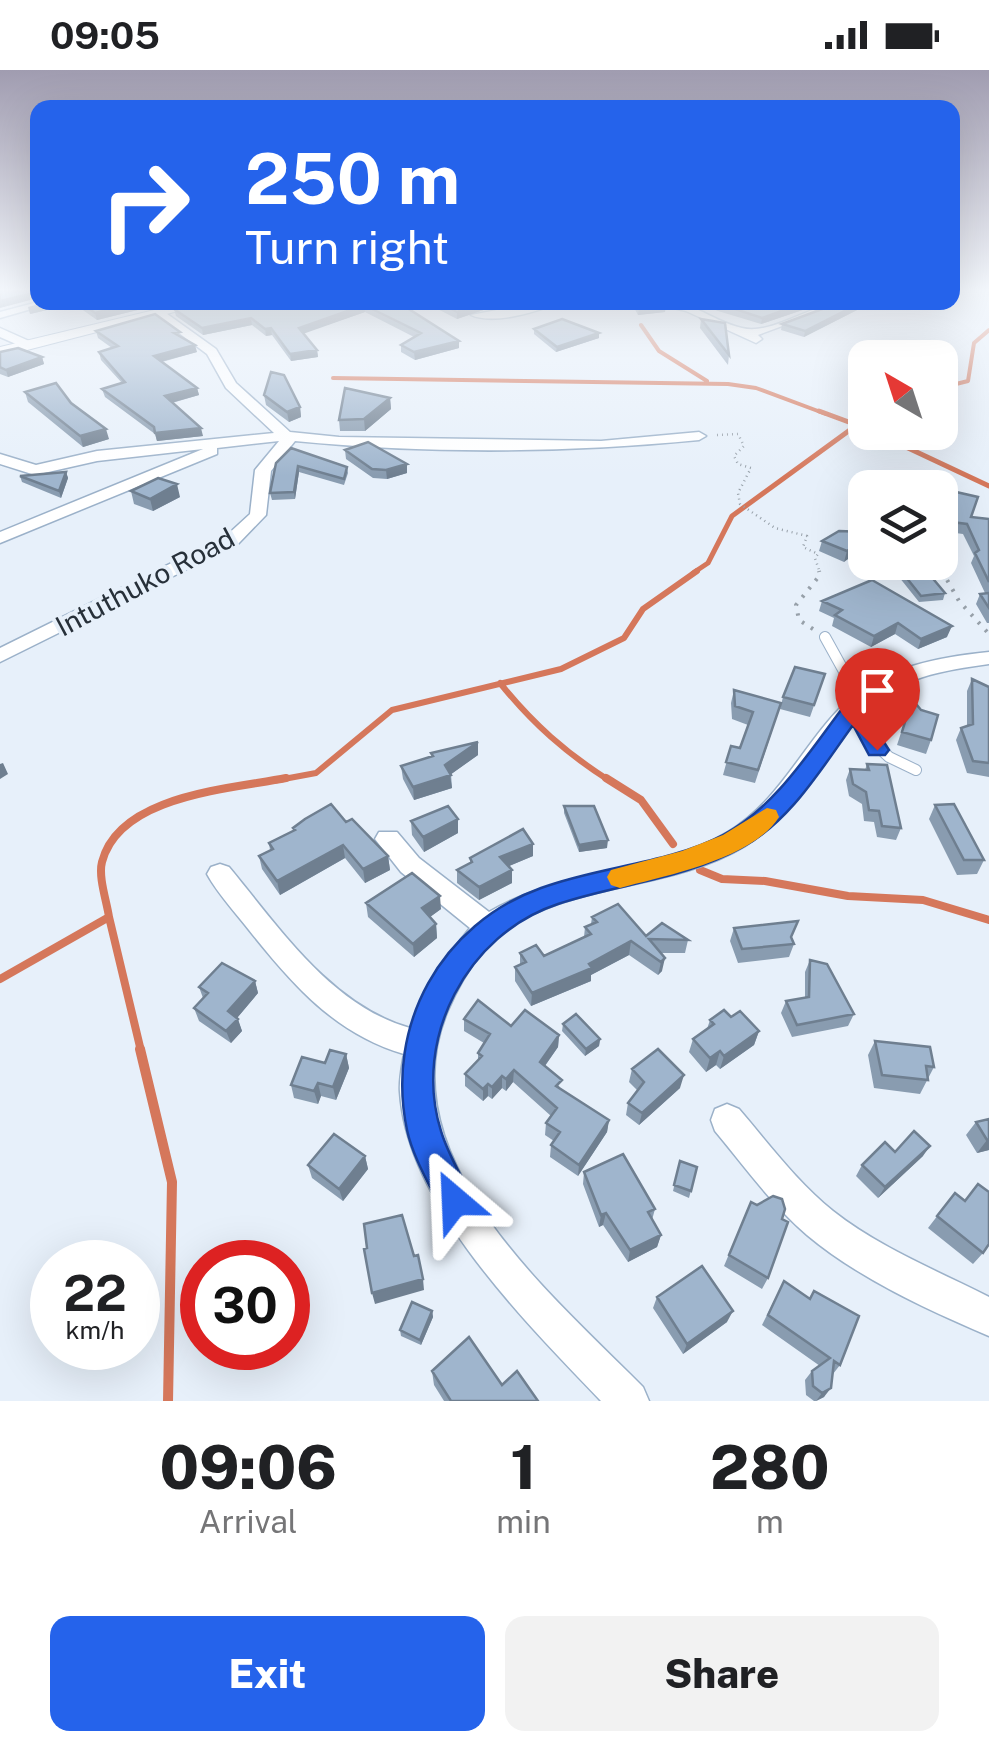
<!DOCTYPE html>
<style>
:root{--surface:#fff;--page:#f2f2f2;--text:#202124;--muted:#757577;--accent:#2563eb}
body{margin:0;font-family:"Public Sans",sans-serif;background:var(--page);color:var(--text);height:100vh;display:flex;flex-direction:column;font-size:38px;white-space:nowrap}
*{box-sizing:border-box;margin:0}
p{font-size:32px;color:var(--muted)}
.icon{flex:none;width:55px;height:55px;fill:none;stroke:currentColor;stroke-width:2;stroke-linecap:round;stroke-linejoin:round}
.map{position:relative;height:1331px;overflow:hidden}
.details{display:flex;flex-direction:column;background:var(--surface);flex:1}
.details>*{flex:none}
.guide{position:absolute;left:30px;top:30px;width:930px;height:210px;border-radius:20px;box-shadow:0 10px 40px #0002;background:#2563eb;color:#fff;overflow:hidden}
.needle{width:65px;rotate:321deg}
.buttons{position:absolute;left:848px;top:270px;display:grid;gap:20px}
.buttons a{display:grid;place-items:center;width:110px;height:110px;border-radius:20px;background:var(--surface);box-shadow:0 10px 40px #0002;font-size:50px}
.speed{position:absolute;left:30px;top:1170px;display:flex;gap:20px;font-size:50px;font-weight:700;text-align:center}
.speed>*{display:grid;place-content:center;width:130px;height:130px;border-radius:50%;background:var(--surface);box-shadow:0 10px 40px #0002;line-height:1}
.speed small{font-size:25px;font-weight:400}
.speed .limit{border:15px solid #d22;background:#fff;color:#111}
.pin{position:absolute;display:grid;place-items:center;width:85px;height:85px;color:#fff;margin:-102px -42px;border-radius:50% 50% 50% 0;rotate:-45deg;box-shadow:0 0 10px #0007}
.pin .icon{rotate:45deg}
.me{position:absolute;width:110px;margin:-55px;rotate:334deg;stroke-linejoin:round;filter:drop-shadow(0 0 8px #0008)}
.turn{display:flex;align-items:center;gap:35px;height:210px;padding:0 50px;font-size:45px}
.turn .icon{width:130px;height:130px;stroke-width:2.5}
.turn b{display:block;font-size:70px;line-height:85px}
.eta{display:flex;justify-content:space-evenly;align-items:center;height:170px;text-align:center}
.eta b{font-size:60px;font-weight:800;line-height:70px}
.action{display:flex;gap:20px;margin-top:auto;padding:20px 50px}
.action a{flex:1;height:115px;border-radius:20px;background:var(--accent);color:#fff;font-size:40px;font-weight:800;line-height:115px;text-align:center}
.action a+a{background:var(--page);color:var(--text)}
.status{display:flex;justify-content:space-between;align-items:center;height:70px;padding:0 50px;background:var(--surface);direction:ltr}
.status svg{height:28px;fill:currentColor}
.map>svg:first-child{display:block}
</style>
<div class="status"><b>09:05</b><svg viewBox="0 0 49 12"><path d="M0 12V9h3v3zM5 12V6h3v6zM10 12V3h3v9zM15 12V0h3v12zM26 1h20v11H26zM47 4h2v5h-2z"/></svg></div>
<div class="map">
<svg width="989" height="1331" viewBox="0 0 989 1331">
<rect width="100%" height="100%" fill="#e7f0fa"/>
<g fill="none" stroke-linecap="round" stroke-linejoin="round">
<path stroke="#d5775b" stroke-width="4" d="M641,255L659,281L707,311
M333,308L728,314L756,318L826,344
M940,318L968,311L974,273L989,260"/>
<path stroke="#d5775b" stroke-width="5" d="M819,341L865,358
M874,362L989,416
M693,503L708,493L732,446L865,349"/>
<path stroke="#d5775b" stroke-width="6" d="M500,613C533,654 566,683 610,711
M273,711L316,703L392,640L561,599L624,568L643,539L697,501"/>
<path stroke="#d5775b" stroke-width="8" d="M606,708L641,730L673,774
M700,800L722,809L765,811L848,826L923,830L989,850
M109,847L141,981
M0,909L109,847C107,832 98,807 102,792C119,725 230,719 286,708"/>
<path stroke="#d5775b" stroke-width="10" d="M140,979L172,1112L168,1331"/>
<g stroke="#9bb1c9" stroke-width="12">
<path id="service" d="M825,567L856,623L875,674L889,687L916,700"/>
</g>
<g stroke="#9bb1c9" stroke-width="3">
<path id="minor" d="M38,232L52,233L0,248V242Z
M539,232H559C538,242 493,255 471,245Z
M649,232H700L698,240C712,246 727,255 742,258C772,266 813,232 847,232L758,265L762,269L756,273L686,241Z
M155,241H163L216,279L236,313L290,362L339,367L601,371L699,362L706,366L699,370C567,383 427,384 295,371L271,401L266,445L238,474L0,592V578L226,466L250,444L255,400L279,371L217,378V384L0,473V462L203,379L97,391L35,405L0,394V384L36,395L97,381L274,363L226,318L207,284L155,245Z
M0,258L29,271L31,274L25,278L0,267Z
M989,582V594C944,600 898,608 863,640C819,682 799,742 745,776C677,817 593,812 523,849C486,869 464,903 448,940C385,1086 551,1224 643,1317L649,1331H601C527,1253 407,1136 400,1022C399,1010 402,996 404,984C335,964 292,914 249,860C235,842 218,824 207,804L211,797L220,794L229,797C279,857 331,936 410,958L437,900L470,858L401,802L375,769L379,762H397L419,788L489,842C563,798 655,806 728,762C781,730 803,673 846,632C884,597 940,587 989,582Z
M727,1034L739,1039C769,1074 797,1112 833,1141C880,1178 936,1200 989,1227V1266C928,1240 858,1208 807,1165C772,1135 745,1097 715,1061L711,1050L715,1039Z"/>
</g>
<g stroke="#9bb1c9" stroke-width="2">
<path id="tertiary" d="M188,232H213L0,287V277Z"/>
</g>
<path stroke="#97a0a9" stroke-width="2.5" stroke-dasharray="1 4" stroke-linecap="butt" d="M717,365L738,364L744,376L734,386L738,394L751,398L738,423L740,434L775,458L807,466L803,477L818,484L815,488L820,503
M938,492L943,503"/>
<path stroke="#97a0a9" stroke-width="4" stroke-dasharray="2.5 8" stroke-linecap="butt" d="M942,501L959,531L989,564
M813,559L799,550L796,535L820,505L819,501"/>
<use href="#service" stroke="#fff" stroke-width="10"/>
<use href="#minor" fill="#fff" fill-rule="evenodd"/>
<use href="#tertiary" fill="#fff" fill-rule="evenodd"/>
</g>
<path fill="#899cb0" d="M47,232H170L97,250L80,238L68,235L30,244Z
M406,232L404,236L459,271V278L415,290L401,282V275L414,267L365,242L303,263L317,280L318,287L291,291L272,265L266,266L252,255L203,265L176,246L174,239Z
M424,232H507L457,249Z
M631,232H657L665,242L638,245Z
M702,232H826L761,254L718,241L703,235Z
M861,238L804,267L781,260L782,254Z
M701,249L729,285L728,295L700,258Z
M534,259L599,268L556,282L534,264Z
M96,261L180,267L197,282L162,292L197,318L199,325L172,333L203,366L157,371L155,364L105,327L102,319L122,313L101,290L99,282L112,278L98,268Z
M0,282L42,287L44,294L8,307L0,304Z
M25,322L71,333L109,369L83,377L28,332Z
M264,325L300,337L301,347L289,352L266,335Z
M390,328L391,339L365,361H340L339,350Z
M345,380L407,394V403L387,409L373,408L346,389Z
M276,393L347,397L348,403L344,415L299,402L295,429L272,430L270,423Z
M66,402L68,408L61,428L22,412L20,406Z
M914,414L952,415V421L978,427L971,447L989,449V553H987L976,534L980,524L985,523L971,493L974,486L963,464L948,462L940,431V418H879V416Z
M131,421L180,427L153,441L134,434Z
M865,462L844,492L819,481L822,471Z
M887,492H919L945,523L943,530L919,532Z
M822,531L947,567L918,579L895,564L871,577L832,556L834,548L819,541Z
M825,604L810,647L780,639L783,627Z
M972,609L989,617V707L967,703L956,670L961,658L967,656V621Z
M734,620L777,646L755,713L723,705L731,676L740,678L748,655L732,649L731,633Z
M912,629L921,640L931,670L926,684L897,675Z
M478,672V685L451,704L452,718L414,730L403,709L401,696L432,687L431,683Z
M867,694L901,758L896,770L877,767L874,752L864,751L862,734L849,726L846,710L850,699L865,700Z
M935,735L984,790L977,804L957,805L929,749Z
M564,736L607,778L579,782L564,743Z
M411,751L458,763L424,782L412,765Z
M346,752L388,786L390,800L365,813L345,788L280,825L262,799L259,786L270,780L269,773L294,761L293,758Z
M533,774V786L509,796L512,813L479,830L457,813V800L470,793V788Z
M366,833L441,839L430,847L436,854L437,868L414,887L368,847Z
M592,847L646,866L688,870L685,883H661L662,901L658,905L629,885L591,905V911L531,936L515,911V897L520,895V883L544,886L584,867L585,857L591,854Z
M734,858L792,868L794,874L789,887L738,893L730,871Z
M810,890L854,944L848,956L792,967L781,943L786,931L805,928V902Z
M255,911L258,923L237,948L242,961L231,973L199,951L194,938L203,928L199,917Z
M731,947L759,961L754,975L720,999L716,995L706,1002L689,982L693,969L707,959L710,950Z
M464,949L559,965L558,977L545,996L561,1019L609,1050L607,1062L578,1106L550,1087L551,1075L554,1071L545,1065L546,1053L551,1046L513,1012L506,1021L502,1018L492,1029L488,1026L483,1031L465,1016V1004L478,990V983L484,973L464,961Z
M563,954L600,969L599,976L585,986L562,961Z
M875,971L934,997L920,1024L874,1018L868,985Z
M346,984L349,998L336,1030L321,1026L318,1034L294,1028L291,1015L325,993Z
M632,999L680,1018L639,1055L626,1045L628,1033L638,1021L629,1012Z
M989,1049V1080L977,1083L966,1065L976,1052Z
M365,1086L368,1099L343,1131L312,1108L308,1095Z
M923,1086L878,1128L856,1106L862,1095Z
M680,1091L697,1097L689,1128L673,1121Z
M584,1102L655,1139L652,1150L661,1165L657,1177L628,1192L603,1155L599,1157L583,1114Z
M955,1123L983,1183L973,1194L928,1158Z
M751,1132L782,1149L768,1208L762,1219L724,1196Z
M784,1211L809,1228L814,1221L840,1295L833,1304L824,1327L816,1331H814L806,1325L805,1310L812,1301L820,1296L762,1255Z
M657,1227L727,1252L683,1284L653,1238Z
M432,1241L433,1247L421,1275L401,1266L400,1260Z
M432,1301L502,1315L538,1331H444L434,1315Z"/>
<path fill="#6f7f90" d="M36,222L38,228L0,238V231Z
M47,232H67L68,235L30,244L28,237Z
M140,232H170L97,250L95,243Z
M486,232H507L457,249V242Z
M806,232H826L761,254L762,248Z
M862,232H890L861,238L804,267L805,261Z
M364,235L365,242L300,265L299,258Z
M666,236L665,242L638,245L639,239Z
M251,248L252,255L203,265L202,258Z
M271,258L272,265L266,266L265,259Z
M599,263V268L556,282L557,277Z
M459,271V278L415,290L414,282Z
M195,275L197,282L156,293L154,286Z
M317,280L318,287L291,291L290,284Z
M42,287L44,294L8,307L6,300Z
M197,318L199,325L167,334L165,326Z
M390,328L391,339L365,361L364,349Z
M300,337L301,347L289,352L287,342Z
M201,358L203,366L157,371L155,363Z
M106,359L109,369L83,377L80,366Z
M407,394V403L387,409L386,400Z
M298,396L299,402L295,429L294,422Z
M66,402L68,408L61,428L59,421Z
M177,414L180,427L153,441L150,429Z
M865,469V477L844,492L847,481Z
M898,553L895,564L871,577L874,566Z
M952,556L947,567L918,579L921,569Z
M478,672V685L450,705L452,718L414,730L413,717Z
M3,693L8,704L0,709V694Z
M458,749V763L424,782L423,767Z
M608,770L607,778L579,782V775Z
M533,774V786L500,800V787Z
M343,775L345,788L280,825L277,811Z
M388,786L390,800L365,813L363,799Z
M512,800V813L479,830V817Z
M440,826L441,839L423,852L422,838Z
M436,854L437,868L414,887L413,874Z
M631,871L629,885L591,905V911L531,936L532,923Z
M665,888L662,901L658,905L661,892Z
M255,911L258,923L232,954L228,941Z
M238,949L242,961L231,973L226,961Z
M759,961L754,975L720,999L724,986Z
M559,965L558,977L539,1004L540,992Z
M600,969L599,976L585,986L586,979Z
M720,981L716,995L706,1002L710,988Z
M346,984L349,998L336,1030L333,1017Z
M514,1000L513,1012L506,1021V1009Z
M684,1005L680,1018L639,1055L642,1043Z
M502,1006V1018L492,1029V1017Z
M318,1013L321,1026L318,1034L314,1021Z
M488,1014V1026L483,1031V1019Z
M609,1050L607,1062L578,1106L579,1095Z
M989,1069V1080L977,1083L987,1070Z
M930,1076L923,1086L878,1128L885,1117Z
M365,1086L368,1099L343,1131L339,1119Z
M606,1143L603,1155L599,1157L601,1145Z
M661,1165L657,1177L628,1192L630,1180Z
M423,1209L424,1220L375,1234L372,1223Z
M432,1241L433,1247L421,1275L420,1270Z
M733,1241L727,1252L683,1284L687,1274Z
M831,1318L824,1327L816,1331L822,1323Z"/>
<path fill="#9fb5cd" stroke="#6f7f90" stroke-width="2.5" d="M0,220H38V222L0,231Z
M80,232H140L95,243Z
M199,232H401V234L459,271L414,282L401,275L421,263L364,235L299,258L317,280L290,284L271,258L265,259L251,248L202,258L174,239Z
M438,232H486L457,242Z
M636,232H657L666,236L639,239Z
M714,232H806L762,248Z
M841,232H862L805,261L782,254Z
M155,244L180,262L174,263L195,275L154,286L197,318L165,326L201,358L155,363L154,357L102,319L125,312L99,282L118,276L96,261Z
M562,249L599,263L557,277L534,259Z
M701,249L725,253L729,285Z
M18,278L42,287L6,300L0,297V282Z
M271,302L284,305L300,337L287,342L264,325Z
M56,313L71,333L106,359L80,366L25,322Z
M345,318L390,328L364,349L339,350Z
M368,372L407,394L386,400L372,399L345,380Z
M291,378L347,397L344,409L298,396L294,422L270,423L276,393Z
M66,402L59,421L20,406Z
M158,408L177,414L150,429L131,421Z
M914,414L952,415L953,419H943V421L940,422V418H881L879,416Z
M943,419L978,427L971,447L989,449V512L975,483L979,480L967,454L952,452Z
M839,461L865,462V469L847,481L822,471Z
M894,492H919L945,523L921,526Z
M872,510L952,556L921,569L898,553L874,566L835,545L842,540L822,531Z
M989,523V538L980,524Z
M795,597L825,604L814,635L783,627Z
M972,609L989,617V693L973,691L961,658L973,654Z
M734,620L781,633L758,700L726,692L731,676L740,678L753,642L735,636Z
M912,629L921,640L938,645L931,670L902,662Z
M478,672L445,695L451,705L413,717L401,696L433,686L431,683Z
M867,694L887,695L901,758L882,756L879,741L869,740L866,722L853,714L850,699L869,700Z
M331,734L346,752L352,749L388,786L363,799L343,775L277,811L259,786L273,779L269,773L295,760L293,758L305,749Z
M954,734L984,790H964L935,735Z
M448,736L458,749L423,767L411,751Z
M564,736H594L608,770L579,775Z
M523,759L533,774L500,787L512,800L479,817L457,800L472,792L470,788Z
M412,803L440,826L422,838L436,854L413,874L366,833Z
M618,834L646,866L662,853L688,870L649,869L665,888L661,892L631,871L589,894L592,898L532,923L515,897L526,892L520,883L536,875L544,886L591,864L585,857L597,852L592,847Z
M798,851L791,867L794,874L742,879L734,858Z
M810,890L827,894L854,944L797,955L786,931L809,927Z
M222,893L255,911L228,941L238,949L226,961L194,938L208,923L199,917Z
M478,930L511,956L525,940L559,965L540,992L562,1010L556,1016L609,1050L579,1095L551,1075L560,1062L546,1053L557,1038L514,1000L506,1009L502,1006L492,1017L488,1014L483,1019L465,1004L482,986L478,983L490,964L464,949Z
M724,940L731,947L740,941L759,961L724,986L720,981L710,988L693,969L714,954L710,950Z
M576,944L600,969L586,979L563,954Z
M875,971L930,977L934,997L926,996L928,1010L882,1005Z
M658,979L684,1005L642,1043L628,1033L644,1012L632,999Z
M330,980L346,984L333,1017L318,1013L314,1021L291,1015L302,987L325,993Z
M989,1049V1069L987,1070L976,1052Z
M914,1061L930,1076L885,1117L862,1095L885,1072L895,1082Z
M334,1064L365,1086L339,1119L308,1095Z
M623,1084L655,1139L648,1142L661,1165L630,1180L606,1143L601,1145L584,1102Z
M680,1091L697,1097L691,1121L674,1115Z
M978,1114L989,1122V1174L983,1183L937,1146L955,1123L965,1131Z
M773,1126L782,1129L785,1139L782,1149L788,1152L768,1208L729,1185L751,1132L757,1135Z
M402,1145L414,1186L418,1185L423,1209L372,1223L364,1179L367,1178L364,1154Z
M702,1196L733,1241L687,1274L657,1227Z
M784,1211L810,1229L814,1221L859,1246L840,1295L834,1291L831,1318L822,1323L813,1316L812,1301L830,1288L768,1245Z
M412,1232L432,1241L420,1270L400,1260Z
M469,1267L502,1315L517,1301L538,1331H451L432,1301Z"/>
<linearGradient id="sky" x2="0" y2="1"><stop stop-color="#a09cb0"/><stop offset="0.54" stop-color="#f4f8fd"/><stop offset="1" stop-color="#f4f8fd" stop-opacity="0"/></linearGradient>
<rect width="989" height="406" fill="url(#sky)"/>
<path fill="#2563eb" stroke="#184099" stroke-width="2.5" d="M859,624L870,632L878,663L889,680L885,685H869L853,655C821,699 790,752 741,778C685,809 618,814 558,834C467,864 412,969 441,1061C448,1085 463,1108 473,1131L468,1143L455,1148L443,1143C431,1117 413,1088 407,1060C385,955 441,854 541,818C600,796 667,794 723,765C778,736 814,674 851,627Z"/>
<path fill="#f59e0b" d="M767,738L776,740L779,747C753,789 665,806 620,818L611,815L607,807L611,800L682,781L723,765Z"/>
<g text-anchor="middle" stroke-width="8" stroke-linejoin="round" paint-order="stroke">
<g font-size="28" fill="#273039" stroke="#e7f0fa">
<text transform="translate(145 512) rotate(-28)" y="10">Intuthuko Road</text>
</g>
</g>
</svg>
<div class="buttons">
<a><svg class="needle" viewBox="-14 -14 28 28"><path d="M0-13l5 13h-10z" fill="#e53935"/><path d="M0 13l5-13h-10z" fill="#757577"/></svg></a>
<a><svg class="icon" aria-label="layers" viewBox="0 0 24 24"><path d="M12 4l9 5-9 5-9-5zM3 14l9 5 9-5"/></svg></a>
</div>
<div class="speed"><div>22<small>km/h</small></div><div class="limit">30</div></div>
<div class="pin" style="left:877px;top:680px;background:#d93025"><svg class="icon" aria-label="arrive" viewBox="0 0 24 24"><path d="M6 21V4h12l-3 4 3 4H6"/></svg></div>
<svg class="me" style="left:455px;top:1131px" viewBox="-20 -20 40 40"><path d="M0-17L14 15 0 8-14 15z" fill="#2563eb" stroke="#fff" stroke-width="4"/></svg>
<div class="guide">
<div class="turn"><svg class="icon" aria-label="right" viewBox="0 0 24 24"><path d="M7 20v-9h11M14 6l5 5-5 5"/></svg><div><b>250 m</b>Turn right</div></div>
</div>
</div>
<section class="details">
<div class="eta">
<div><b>09:06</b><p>Arrival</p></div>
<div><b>1</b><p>min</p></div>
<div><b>280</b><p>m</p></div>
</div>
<div class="action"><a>Exit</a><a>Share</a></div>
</section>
